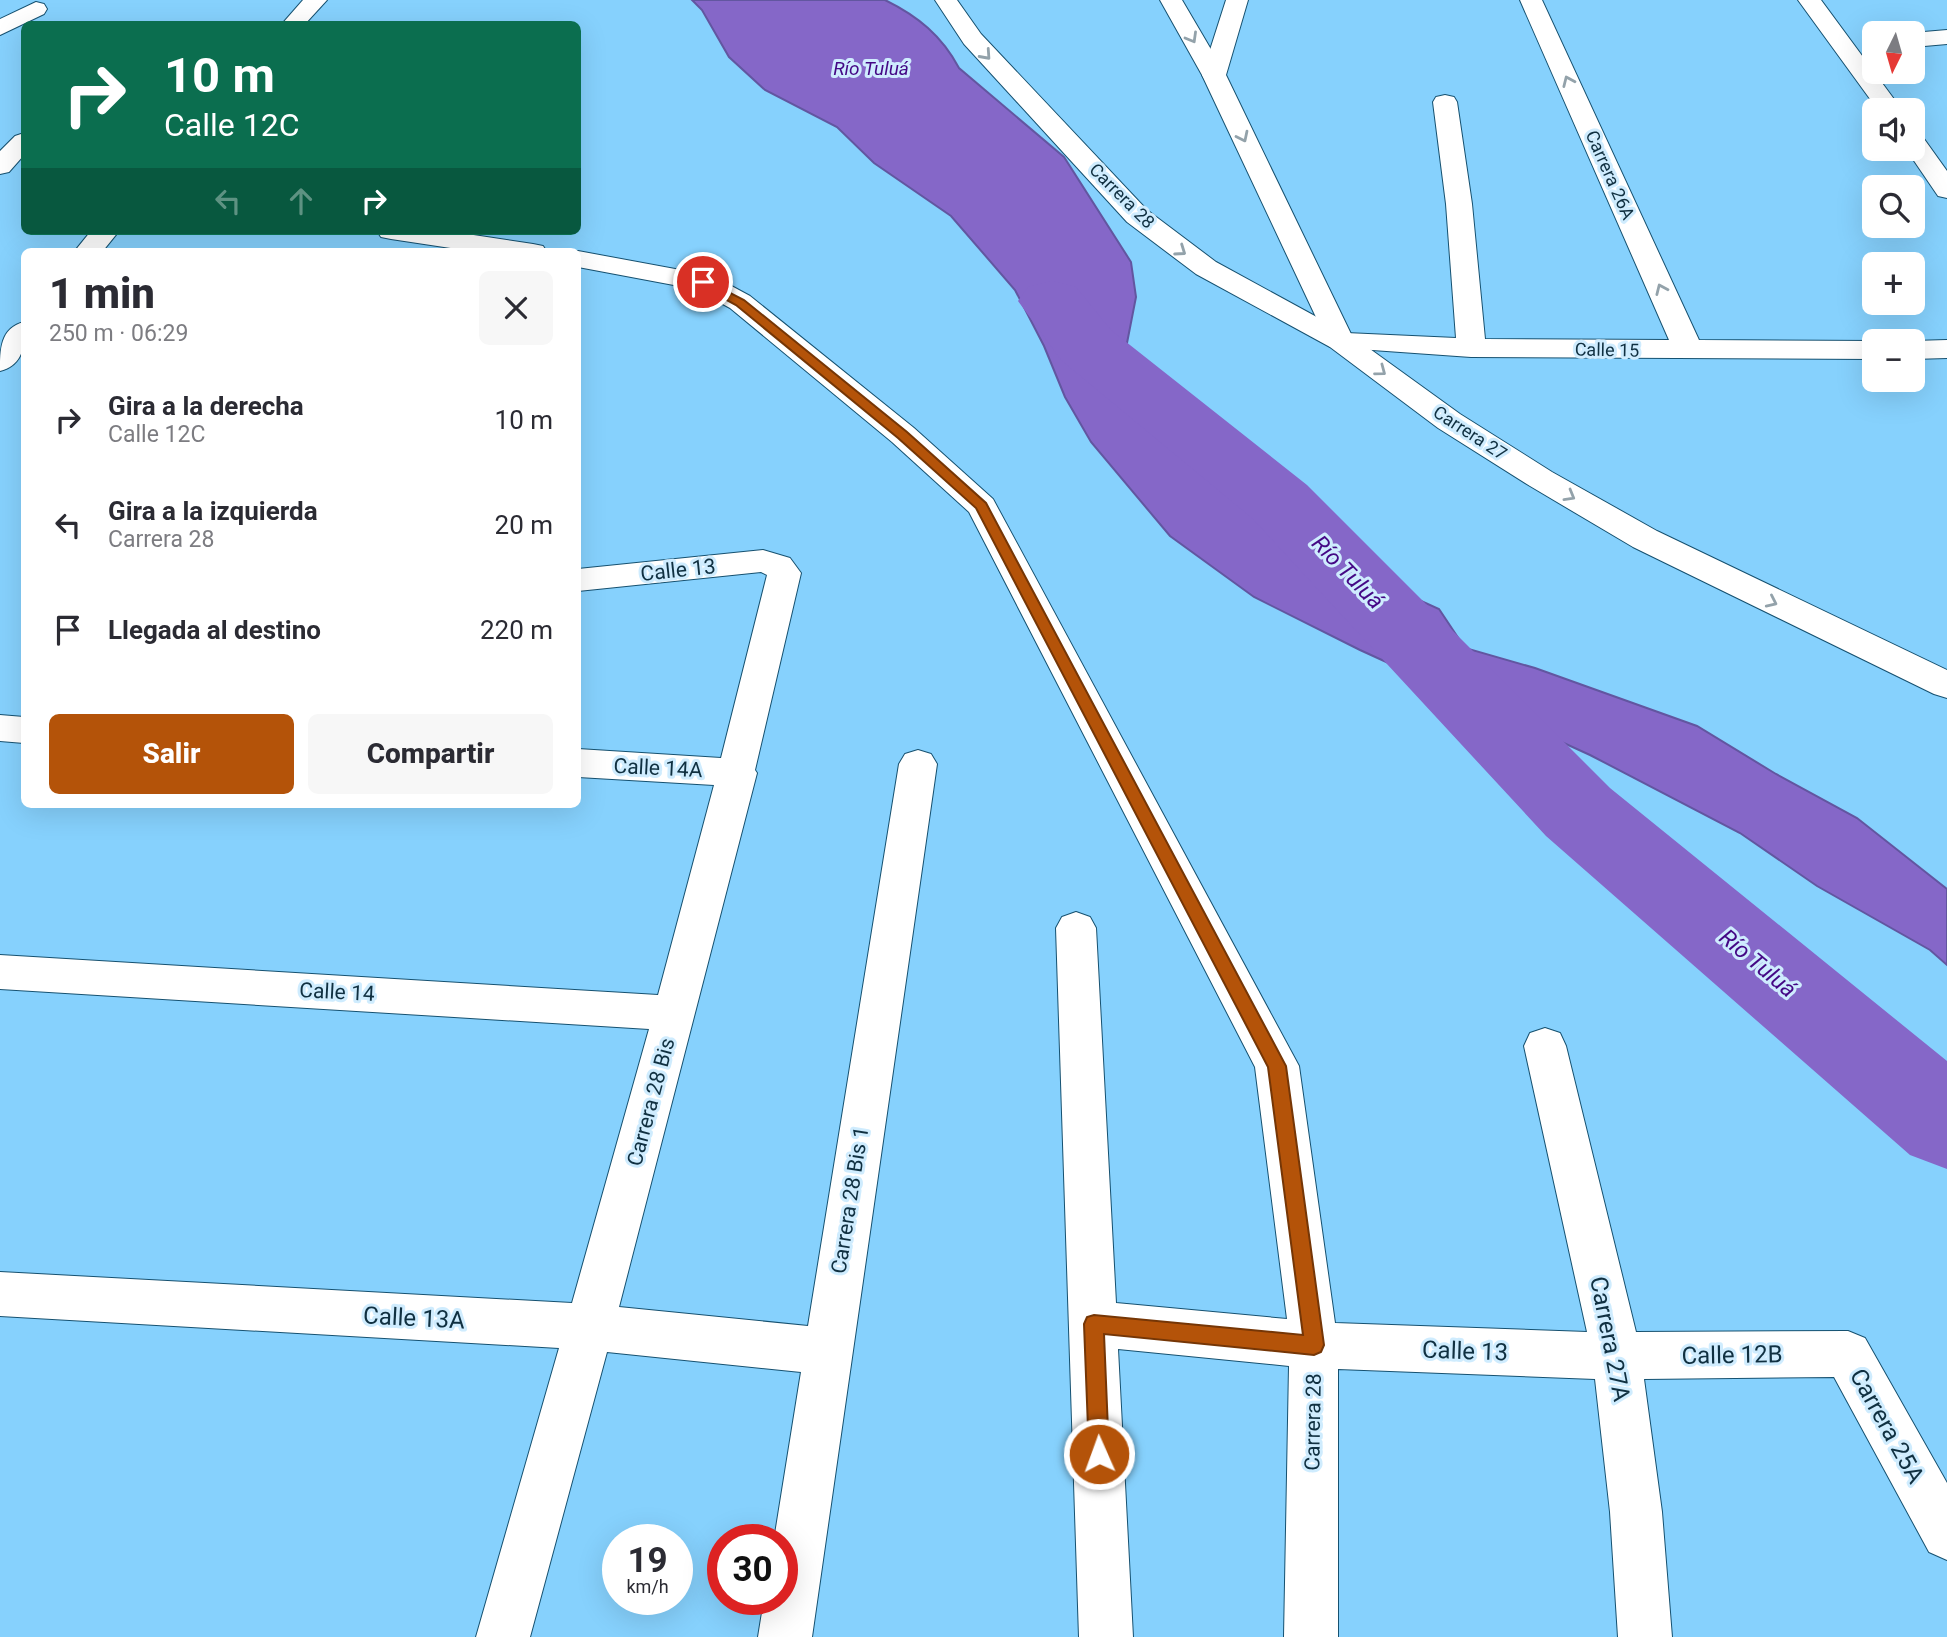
<!DOCTYPE html>
<html lang="es">
<meta charset="utf-8">
<style>
:root{--surface:#fff;--page:#f7f7f7;--text:#2b2b33;--muted:#7c7c81;--accent:#b45309}
body{margin:0;font-family:Roboto,sans-serif;background:var(--page);color:var(--text);height:100vh;display:flex;flex-direction:column;font-size:26px;white-space:nowrap}
*{box-sizing:border-box;margin:0}
p{font-size:23px;color:var(--muted)}
.icon{flex:none;width:38px;height:38px;fill:none;stroke:currentColor;stroke-width:2;stroke-linecap:round;stroke-linejoin:round}
.map{position:relative;flex:1;overflow:hidden}
.side{position:absolute;left:21px;top:248px;width:560px;height:560px;display:flex;flex-direction:column;background:var(--surface);border-radius:10px;box-shadow:0 7px 28px #0002}
.side>*{flex:none}
.banner{position:absolute;left:21px;top:21px;width:560px;height:214px;border-radius:10px;box-shadow:0 7px 28px #0002;background:#0b6e4f;color:#fff;overflow:hidden}
.needle{width:46px;rotate:185deg}
.fabs{position:absolute;left:1862px;top:21px;display:grid;gap:14px}
.fabs a{display:grid;place-items:center;width:63px;height:63px;border-radius:10px;background:var(--surface);box-shadow:0 7px 28px #0002;font-size:35px}
.speed{position:absolute;left:602px;top:1524px;display:flex;gap:14px;font-size:35px;font-weight:700;text-align:center}
.speed>*{display:grid;place-content:center;width:91px;height:91px;border-radius:50%;background:var(--surface);box-shadow:0 7px 28px #0002;line-height:1}
.speed small{font-size:18px;font-weight:400}
.speed .limit{border:10px solid #d22;background:#fff;color:#111}
.pin{position:absolute;display:grid;place-items:center;width:60px;height:60px;color:#fff;margin:-30px;border:4px solid #fff;border-radius:50%;box-shadow:0 2px 7px #0007}
.me{position:absolute;width:77px;margin:-38px;rotate:358deg;stroke-linejoin:round;filter:drop-shadow(0 0 5px #0008)}
.turn{display:flex;align-items:center;gap:24px;height:147px;padding:0 28px;font-size:32px}
.turn .icon{width:91px;height:91px;stroke-width:2.5}
.turn b{display:block;font-size:49px;line-height:60px}
.lanes{display:flex;align-items:center;height:66px;padding:0 28px;background:#0003;justify-content:center;gap:35px;direction:ltr}
.lanes .off{opacity:.35}
.round{display:grid;place-items:center;flex:none;width:74px;height:74px;border-radius:10px;background:var(--page)}
.head{display:flex;align-items:center;justify-content:space-between;height:119px;padding:0 28px}
h1{font-size:42px;font-weight:800;line-height:52px}
.action{display:flex;gap:14px;margin-top:auto;padding:14px 28px}
.action a{flex:1;height:80px;border-radius:10px;background:var(--accent);color:#fff;font-size:28px;font-weight:800;line-height:80px;text-align:center}
.action a+a{background:var(--page);color:var(--text)}
ul{padding:0;list-style:none}
li{display:flex;align-items:center;gap:21px;height:105px;padding:0 28px}
li div{flex:1}
li b{display:block;font-size:26px}
li em{font-style:normal}
.map>svg:first-child{display:block}
</style>
<div class="map">
<svg width="1947" height="1637" viewBox="0 0 1947 1637">
<rect width="100%" height="100%" fill="#86d1fd"/>
<path fill="#8567c8" stroke="#6256a0" stroke-width="2" d="M692,0H885C918,16 942,36 959,68L1064,157L1131,262L1136,297L1127,343L1129,374L1153,403L1251,503L1307,541L1375,580L1439,609L1465,648L1535,668L1697,726L1776,774L1857,818L1947,889V965L1930,950L1817,886L1740,833L1590,755L1360,650L1254,597L1170,536L1091,442L1065,397L1044,346L1015,290L951,216L874,163L837,127L765,90L729,57L702,10Z"/>
<g fill="none" stroke-linecap="round" stroke-linejoin="round">
<path fill="#8567c8" fill-rule="evenodd" d="M1052,281L1076,287L1111,330L1307,485L1610,788L1947,1061V1169L1910,1155L1546,836L1253,519L1061,360L1018,301L1028,287Z"/>
<g stroke="#165170" stroke-width="2">
<path id="street" d="M935,0H957L981,34L1147,210L1216,262L1346,333L1456,338L1446,204L1433,102L1436,97L1445,95L1454,97L1457,102L1472,204L1485,339L1669,340L1520,0H1542L1699,340L1874,341V359L1471,357L1330,347L1196,274L1127,222L964,44Z
M1226,0H1248L1226,75L1223,80L1214,82L1205,80L1202,75Z
M1798,0H1821L1902,110H1878Z
M36,2L44,4L47,9L44,14L0,35V19Z
M1947,30V44L1913,47L1912,33Z
M24,133V155L9,172L0,174V151L15,136Z
M1913,133L1922,136L1947,171V198L1938,196L1906,149H1913Z
M377,231H447L533,244L543,246L547,252H477L391,239L381,237Z
M578,251L713,276L750,296L914,428L993,499L1299,1066L1335,1323L1587,1332L1524,1046L1530,1033L1545,1028L1560,1033L1566,1046L1636,1332L1848,1331L1865,1338L1947,1483V1560L1929,1552L1834,1377L1644,1379L1662,1512L1672,1637H1618L1610,1512L1595,1379L1338,1369V1637H1284L1289,1366L1118,1349L1133,1637H1079L1056,928L1062,917L1076,912L1090,917L1096,928L1116,1303L1287,1319L1255,1067L969,512L892,442L730,308L695,289L578,267V252H573Z
M1947,340V358L1913,359V341Z
M763,550L790,558L801,573L755,770L757,773L619,1307L808,1326L899,764L905,754L918,750L931,754L937,764L812,1637H758L764,1600H782V1540H774L801,1372L607,1352L530,1637H476L559,1348L0,1316V1272L572,1303L649,1029L0,989V955L658,995L714,785L578,777V749L721,758L767,575L761,572L578,591V569Z
M0,715L24,717V743L0,741Z"/>
</g>
<g stroke="#165170" stroke-width="2">
<path id="secondary" d="M303,0H327L305,24H282Z
M1160,0H1182L1226,75L1352,336L1460,414L1552,472L1657,531L1947,670V698L1934,694L1633,547L1530,486L1438,428L1330,347L1202,75Z
M91,231H119L102,252H74Z
M24,322C26,343 24,365 0,371C0,350 0,328 24,322Z"/>
</g>
<use href="#street" fill="#fff" fill-rule="evenodd"/>
<use href="#secondary" fill="#fff" fill-rule="evenodd"/>
</g>
<defs><path id="oneway-chevron" d="M-2-3.5L2.5 0L-2 3.5" fill="none" stroke-width="1.6" stroke-linecap="round" stroke-linejoin="round" transform="scale(1.75)"/></defs>
<g stroke="#93a2aa">
<use href="#oneway-chevron" transform="translate(1192 38) rotate(60)"/>
<use href="#oneway-chevron" transform="translate(986 55) rotate(48)"/>
<use href="#oneway-chevron" transform="translate(1568 81) rotate(-114)"/>
<use href="#oneway-chevron" transform="translate(1243 137) rotate(64)"/>
<use href="#oneway-chevron" transform="translate(1181 251) rotate(35)"/>
<use href="#oneway-chevron" transform="translate(1661 289) rotate(-114)"/>
<use href="#oneway-chevron" transform="translate(1381 371) rotate(37)"/>
<use href="#oneway-chevron" transform="translate(1570 496) rotate(30)"/>
<use href="#oneway-chevron" transform="translate(1772 602) rotate(25)"/>
</g>
<path fill="#b45309" stroke="#753606" stroke-width="2" d="M703,279L744,300L907,432L986,503L1286,1066L1324,1345L1321,1352L1314,1355L1104,1334L1109,1454L1106,1462L1099,1465L1092,1462L1089,1454L1084,1324L1087,1317L1094,1315L1303,1335L1268,1067L976,508L898,438L736,305L699,285L697,282Z"/>
<g text-anchor="middle" stroke-width="6" stroke-linejoin="round" paint-order="stroke">
<g font-size="18" fill="#103041" stroke="#cfecfe">
<text transform="translate(1610 175) rotate(66)" y="6">Carrera 26A</text>
<text transform="translate(1122 196) rotate(45)" y="6">Carrera 28</text>
<text transform="translate(1607 350) rotate(1)" y="6">Calle 15</text>
<text transform="translate(1470 433) rotate(33)" y="6">Carrera 27</text>
</g>
<g font-size="19" font-style="italic" fill="#440885" stroke="#cfecfe">
<text x="871" y="75">Río Tuluá</text>
</g>
<g font-size="21" fill="#103041" stroke="#cfecfe">
<text transform="translate(678 570) rotate(-6)" y="7">Calle 13</text>
<text transform="translate(658 768) rotate(3)" y="7">Calle 14A</text>
<text transform="translate(337 992) rotate(3)" y="7">Calle 14</text>
<text transform="translate(651 1102) rotate(-75)" y="7">Carrera 28 Bis</text>
<text transform="translate(850 1200) rotate(-81)" y="7">Carrera 28 Bis 1</text>
<text transform="translate(1313 1422) rotate(-89)" y="7">Carrera 28</text>
</g>
<g font-size="23" font-style="italic" fill="#440885" stroke="#cfecfe">
<text transform="translate(1348 572) rotate(46)" y="8">Río Tuluá</text>
<text transform="translate(1758 963) rotate(40)" y="8">Río Tuluá</text>
</g>
<g font-size="24" fill="#103041" stroke="#cfecfe">
<text transform="translate(414 1318) rotate(3)" y="8">Calle 13A</text>
<text transform="translate(1610 1339) rotate(79)" y="8">Carrera 27A</text>
<text transform="translate(1465 1351) rotate(2)" y="8">Calle 13</text>
<text transform="translate(1732 1355) rotate(-1)" y="8">Calle 12B</text>
<text transform="translate(1887 1426) rotate(61)" y="8">Carrera 25A</text>
</g>
</g>
</svg>
<div class="fabs">
<a><svg class="needle" viewBox="-14 -14 28 28"><path d="M0-13l5 13h-10z" fill="#e53935"/><path d="M0 13l5-13h-10z" fill="#7c7c81"/></svg></a>
<a><svg class="icon" aria-label="sound" viewBox="0 0 24 24"><path d="M4 9h4l5-4v14l-5-4H4zM17 9q2 3 0 6"/></svg></a>
<a><svg class="icon" aria-label="search" viewBox="0 0 24 24"><circle cx="10" cy="10" r="6"/><path d="M15 15l6 6"/></svg></a>
<a>+</a>
<a>−</a>
</div>
<div class="speed"><div>19<small>km/h</small></div><div class="limit">30</div></div>
<div class="pin" style="left:703px;top:282px;background:#d93025"><svg class="icon" aria-label="arrive" viewBox="0 0 24 24"><path d="M6 21V4h12l-3 4 3 4H6"/></svg></div>
<svg class="me" style="left:1099px;top:1454px" viewBox="-20 -20 40 40"><circle r="17" fill="#b45309" stroke="#fff" stroke-width="3"/><path d="M0-11L8 9 0 5-8 9z" fill="#fff"/></svg>
<div class="banner">
<div class="turn"><svg class="icon" aria-label="right" viewBox="0 0 24 24"><path d="M7 20v-9h11M14 6l5 5-5 5"/></svg><div><b>10 m</b>Calle 12C</div></div>
<div class="lanes"><svg class="icon off" aria-label="left" viewBox="0 0 24 24"><path d="M17 20v-9H6M10 6l-5 5 5 5"/></svg><svg class="icon off" aria-label="ahead" viewBox="0 0 24 24"><path d="M12 20V5M6 11l6-6 6 6"/></svg><svg class="icon" aria-label="right" viewBox="0 0 24 24"><path d="M7 20v-9h11M14 6l5 5-5 5"/></svg></div>
</div>
<section class="side">
<div class="head"><div><h1>1 min</h1><p>250 m · 06:29</p></div><a class="round"><svg class="icon" aria-label="close" viewBox="0 0 24 24"><path d="M6 6l12 12M18 6L6 18"/></svg></a></div>
<ul>
<li><svg class="icon" aria-label="right" viewBox="0 0 24 24"><path d="M7 20v-9h11M14 6l5 5-5 5"/></svg><div><b>Gira a la derecha</b><p>Calle 12C</p></div><em>10 m</em></li>
<li><svg class="icon" aria-label="left" viewBox="0 0 24 24"><path d="M17 20v-9H6M10 6l-5 5 5 5"/></svg><div><b>Gira a la izquierda</b><p>Carrera 28</p></div><em>20 m</em></li>
<li><svg class="icon" aria-label="arrive" viewBox="0 0 24 24"><path d="M6 21V4h12l-3 4 3 4H6"/></svg><div><b>Llegada al destino</b></div><em>220 m</em></li>
</ul>
<div class="action"><a>Salir</a><a>Compartir</a></div>
</section>
</div>
